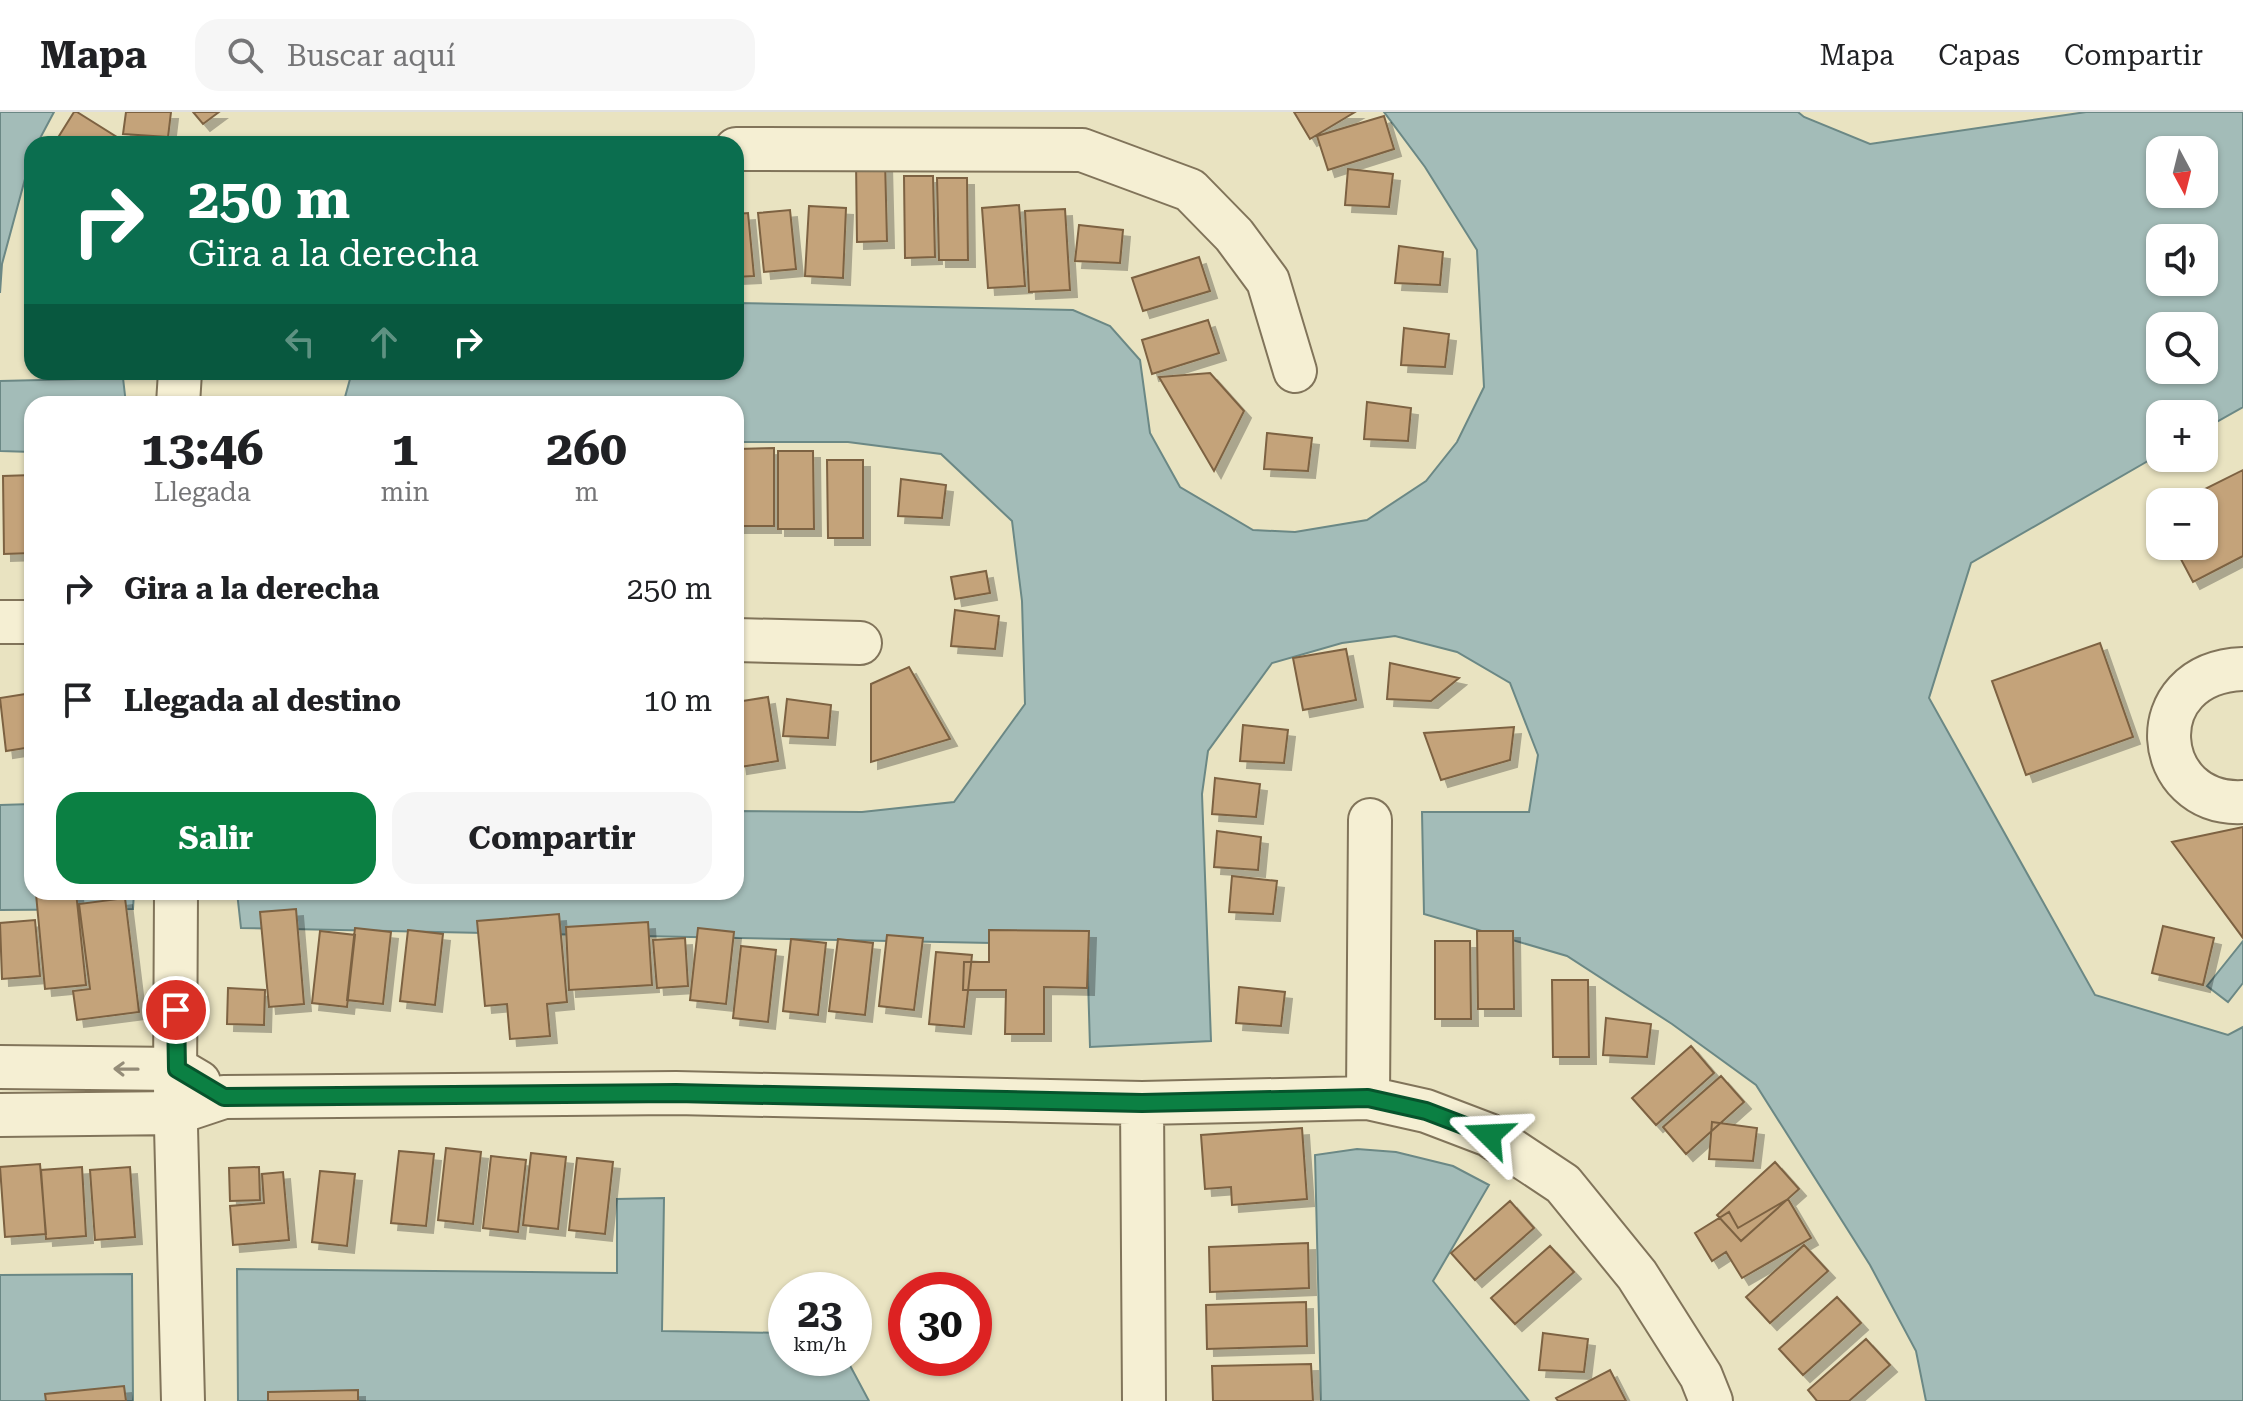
<!DOCTYPE html>
<html lang="es">
<meta charset="utf-8">
<style>
:root{--surface:#fff;--page:#f6f6f6;--text:#202124;--muted:#757577;--line:#e0e0e0;--accent:#0b8043}
body{margin:0;font-family:"Roboto Serif",serif;background:var(--page);color:var(--text);height:100vh;display:flex;flex-direction:column;font-size:30px;white-space:nowrap}
*{box-sizing:border-box;margin:0}
p{font-size:26px;color:var(--muted)}
.icon{flex:none;width:44px;height:44px;fill:none;stroke:currentColor;stroke-width:2;stroke-linecap:round;stroke-linejoin:round}
.map{position:relative;flex:1;overflow:hidden}
.side{position:absolute;left:24px;top:284px;width:720px;height:504px;display:flex;flex-direction:column;background:var(--surface);border-radius:24px;box-shadow:0 2px 6px #0004}
.side>*{flex:none}
.guide{position:absolute;left:24px;top:24px;width:720px;height:244px;border-radius:24px;box-shadow:0 2px 6px #0004;background:#0b6e4f;color:#fff;overflow:hidden}
.needle{width:52px;rotate:173deg}
.fabs{position:absolute;left:2146px;top:24px;display:grid;gap:16px}
.fabs a{display:grid;place-items:center;width:72px;height:72px;border-radius:16px;background:var(--surface);box-shadow:0 2px 6px #0004;font-size:40px}
.speed{position:absolute;left:768px;top:1160px;display:flex;gap:16px;font-size:40px;font-weight:700;text-align:center}
.speed>*{display:grid;place-content:center;width:104px;height:104px;border-radius:50%;background:var(--surface);box-shadow:0 2px 6px #0004;line-height:1}
.speed small{font-size:20px;font-weight:400}
.speed .limit{border:12px solid #d22;background:#fff;color:#111}
.pin{position:absolute;display:grid;place-items:center;width:68px;height:68px;color:#fff;margin:-34px;border:4px solid #fff;border-radius:50%;box-shadow:0 2px 8px #0007}
.me{position:absolute;width:88px;margin:-44px;rotate:291deg;stroke-linejoin:round;filter:drop-shadow(0 0 6px #0008)}
.turn{display:flex;align-items:center;gap:28px;height:168px;padding:0 32px;font-size:36px}
.turn .icon{width:104px;height:104px;stroke-width:2.5}
.turn b{display:block;font-size:56px;line-height:68px}
.lanes{display:flex;align-items:center;height:76px;padding:0 32px;background:#0003;justify-content:center;gap:40px;direction:ltr}
.lanes .off{opacity:.35}
.eta{display:flex;justify-content:space-evenly;align-items:center;height:136px;text-align:center}
.eta b{font-size:48px;font-weight:700;line-height:56px}
.action{display:flex;gap:16px;margin-top:auto;padding:16px 32px}
.action a{flex:1;height:92px;border-radius:24px;background:var(--accent);color:#fff;font-size:32px;font-weight:700;line-height:92px;text-align:center}
.action a+a{background:var(--page);color:var(--text)}
ul{padding:0;list-style:none}
li{display:flex;align-items:center;gap:24px;height:112px;padding:0 32px}
li div{flex:1}
li b{display:block;font-size:30px}
li em{font-style:normal}
header{display:flex;align-items:center;gap:48px;box-sizing:border-box;height:112px;padding:0 40px;background:var(--surface);border-bottom:2px solid var(--line)}
header strong{font-size:38px}
nav{display:flex;gap:44px;margin-inline-start:auto;font-size:28px}
.search{width:560px;height:72px;background:var(--page);display:flex;align-items:center;gap:20px;box-sizing:border-box;padding:0 28px;border-radius:24px;color:var(--muted);font-size:30px}
.map>svg:first-child{display:block}
</style>
<header>
<strong>Mapa</strong>
<div class="search"><svg class="icon" aria-label="search" viewBox="0 0 24 24"><circle cx="10" cy="10" r="6"/><path d="M15 15l6 6"/></svg>Buscar aquí</div>
<nav><a>Mapa</a><a>Capas</a><a>Compartir</a></nav>
</header>
<div class="map">
<svg width="2243" height="1289" viewBox="0 0 2243 1289">
<defs>
<filter id="shadow"><feDropShadow dx="7" dy="7" stdDeviation="0" flood-color="#0004"/></filter>
</defs>
<rect width="100%" height="100%" fill="#e9e3c1"/>
<path fill="#a3bcb8" stroke="#6b8885" stroke-width="2" fill-rule="evenodd" d="M0,0H54L37,32H32V41L2,152L0,181Z
M1384,0H1798L1804,5L1870,32L2086,0H2243V295L2204,317V302H2160V342L1971,451L1929,586L2095,883L2228,923L2243,915V1289H1926L1916,1239L1870,1153L1756,973L1672,912L1567,844L1424,802L1422,700H1529L1538,643L1510,571L1457,540L1395,524L1342,531L1272,551L1208,639L1202,682L1211,929L1090,935L1087,833L241,816L237,780H736V699L862,700L954,690L1025,592L1022,489L1012,409L941,342L848,330H736V292H346L345,285L352,260H736V191L1073,198L1110,214L1140,248L1150,321L1180,375L1253,418L1295,420L1367,408L1426,369L1457,330L1484,275L1477,138L1425,55ZM2160,38H2204V82H2160ZM2160,126H2204V170H2160ZM2160,214H2204V258H2160Z
M123,266L126,292H32V340L0,339V269Z
M32,692V780H134L133,797L0,798V693Z
M2243,829V871L2228,890L2207,874Z
M1357,1037L1396,1040L1453,1054L1489,1073L1433,1169L1529,1289H1321L1315,1043Z
M664,1086L662,1219L786,1221V1246H846L869,1289H238L237,1157L617,1161V1087Z
M132,1162L133,1289H0V1163Z"/>
<path fill="#c4a37a" stroke="#7d6242" stroke-width="2" filter="url(#shadow)" d="M74,0H77L128,32H54Z
M126,0H171L168,25L123,22Z
M193,0H219L203,12Z
M1294,0H1355L1310,27Z
M1384,4L1394,37L1328,58L1317,24Z
M856,48H885L887,129L857,130Z
M1348,57L1393,62L1389,95L1345,93Z
M904,64H933L935,145L905,146Z
M937,66H967L968,148H939Z
M1019,93L1025,174L988,176L982,96Z
M809,94L846,96L843,166L805,164Z
M1065,97L1070,178L1029,180L1025,99Z
M790,98L796,157L764,160L758,101Z
M748,101L754,164L736,165V102Z
M1079,113L1123,118L1120,151L1075,149Z
M1399,134L1443,140L1440,173L1395,171Z
M1199,145L1210,179L1143,199L1132,166Z
M1208,208L1219,241L1152,262L1142,228Z
M1404,216L1449,222L1445,255L1401,253Z
M1210,261L1244,299L1214,359L1159,265Z
M1367,290L1411,296L1408,329L1364,327Z
M1267,321L1312,326L1308,359L1264,357Z
M774,336V414H738V337Z
M778,339H813L814,417H778Z
M827,348H863V426H828Z
M2243,358V444L2193,470L2174,434H2204V390H2179Z
M32,363V441L4,442L3,364Z
M901,367L946,373L942,406L898,404Z
M986,459L990,481L955,487L951,465Z
M955,498L999,504L995,537L951,534Z
M2100,531L2133,625L2026,663L1992,569Z
M1346,537L1356,588L1303,598L1293,546Z
M1390,551L1459,566L1431,589L1387,587Z
M909,555L950,627L871,650V572Z
M32,581V635L6,639L0,586Z
M768,585L778,649L740,655L736,627V590Z
M787,587L831,593L828,626L783,624Z
M1243,613L1288,618L1284,651L1240,649Z
M1514,615L1510,648L1441,668L1424,621Z
M1215,666L1260,672L1256,705L1212,702Z
M2243,715V826L2172,730Z
M1217,719L1261,725L1258,758L1214,755Z
M1232,764L1277,769L1273,802L1229,800Z
M76,780L86,873L45,877L36,782Z
M125,786L139,900L77,908L73,879L90,877L79,792Z
M296,797L304,892L269,895L260,800Z
M559,802L567,890L547,892L550,924L510,927L507,892L485,894L477,809Z
M35,808L40,864L2,867L0,811Z
M648,810L652,873L569,878L566,815Z
M2163,814L2214,826L2203,873L2152,861Z
M355,816L391,820L383,892L347,888Z
M698,816L734,820L726,892L690,888Z
M408,818L443,822L435,893L400,889Z
M989,818L1089,819L1087,876L1044,875V922H1005L1006,878H963L964,850H989Z
M320,819L355,823L347,895L312,891Z
M1477,819H1513L1514,897H1478Z
M887,823L923,826L914,898L879,894Z
M685,826L688,874L657,876L653,828Z
M791,827L826,831L818,903L783,899Z
M838,827L873,831L865,903L829,899Z
M1435,829H1470L1471,907H1435Z
M741,834L776,838L768,910L733,906Z
M936,840L972,843L964,915L929,912Z
M1552,868H1588L1589,945H1553Z
M1239,875L1285,880L1281,914L1236,911Z
M228,876L265,878L264,913L227,912Z
M1606,906L1651,912L1647,945L1603,943Z
M1691,934L1714,961L1656,1013L1632,986Z
M1721,964L1744,990L1686,1042L1663,1015Z
M1712,1010L1757,1016L1753,1049L1709,1047Z
M1302,1016L1307,1087L1232,1093L1231,1075L1205,1077L1201,1023Z
M446,1036L481,1040L473,1112L438,1108Z
M399,1039L434,1042L426,1114L391,1111Z
M531,1041L566,1045L558,1117L523,1113Z
M491,1044L526,1048L518,1120L483,1116Z
M577,1046L613,1050L605,1122L569,1118Z
M1775,1050L1799,1077L1741,1129L1717,1103Z
M40,1052L46,1122L5,1125L0,1055Z
M82,1055L86,1124L46,1127L41,1058Z
M130,1055L135,1125L95,1128L90,1058Z
M259,1055L260,1088L230,1089L229,1056Z
M320,1059L355,1062L347,1134L312,1130Z
M283,1060L289,1128L233,1133L230,1094L264,1091L262,1062Z
M1788,1087L1811,1126L1742,1166L1726,1140L1712,1149L1695,1121L1729,1100L1738,1116Z
M1510,1089L1534,1116L1475,1168L1451,1141Z
M1308,1131L1309,1176L1210,1180L1209,1135Z
M1804,1133L1828,1159L1770,1211L1746,1185Z
M1550,1134L1574,1160L1515,1212L1491,1186Z
M1837,1185L1861,1211L1803,1263L1779,1237Z
M1306,1190L1307,1234L1207,1237L1206,1193Z
M1543,1221L1588,1227L1584,1260L1539,1258Z
M1866,1227L1890,1253L1849,1289H1817L1808,1278Z
M1311,1252L1313,1289H1213L1212,1254Z
M1610,1258L1626,1289H1558L1556,1286Z
M124,1274L126,1289H46L45,1282Z
M358,1278V1289H268V1280Z"/>
<g fill="none" stroke-linecap="round" stroke-linejoin="round">
<g stroke="#81745a" stroke-width="46">
<path id="street" d="M736,37L1082,38L1190,78L1234,123L1268,169L1295,259
M178,292L180,260
M0,510H32
M736,528L860,531
M2243,557C2138,561 2151,695 2243,690
M176,780L175,976L183,1289
M0,955L177,957L199,970
M1368,986L1370,708
M1142,991L1144,1289
M0,1003L176,1001L224,985L676,981L1142,991L1368,986L1426,999L1489,1023L1563,1072L1637,1163L1701,1264L1711,1289"/>
</g>
<use href="#street" stroke="#f5efd3" stroke-width="42"/>
</g>
<defs><path id="oneway-shaft" d="M-6 0H5M1.5-3L5.5 0L1.5 3" fill="none" stroke-width="1.6" stroke-linecap="round" stroke-linejoin="round" transform="scale(2)"/></defs>
<use stroke="#948c78" href="#oneway-shaft" transform="translate(126 957) rotate(-179)"/>
<g fill="none" stroke-linecap="round" stroke-linejoin="round">
<g stroke="#07532c" stroke-width="20">
<path id="route" d="M176,898L177,957L224,985L676,981L1142,991L1368,986L1426,999L1489,1023"/>
</g>
<use href="#route" stroke="#0b8043" stroke-width="14"/>
</g>
</svg>
<div class="fabs">
<a><svg class="needle" viewBox="-14 -14 28 28"><path d="M0-13l5 13h-10z" fill="#e53935"/><path d="M0 13l5-13h-10z" fill="#757577"/></svg></a>
<a><svg class="icon" aria-label="sound" viewBox="0 0 24 24"><path d="M4 9h4l5-4v14l-5-4H4zM17 9q2 3 0 6"/></svg></a>
<a><svg class="icon" aria-label="search" viewBox="0 0 24 24"><circle cx="10" cy="10" r="6"/><path d="M15 15l6 6"/></svg></a>
<a>+</a>
<a>−</a>
</div>
<div class="speed"><div>23<small>km/h</small></div><div class="limit">30</div></div>
<div class="pin" style="left:176px;top:898px;background:#d93025"><svg class="icon" aria-label="arrive" viewBox="0 0 24 24"><path d="M6 21V4h12l-3 4 3 4H6"/></svg></div>
<svg class="me" style="left:1489px;top:1023px" viewBox="-20 -20 40 40"><path d="M0-17L14 15 0 8-14 15z" fill="#0b8043" stroke="#fff" stroke-width="4"/></svg>
<div class="guide">
<div class="turn"><svg class="icon" aria-label="right" viewBox="0 0 24 24"><path d="M7 20v-9h11M14 6l5 5-5 5"/></svg><div><b>250 m</b>Gira a la derecha</div></div>
<div class="lanes"><svg class="icon off" aria-label="left" viewBox="0 0 24 24"><path d="M17 20v-9H6M10 6l-5 5 5 5"/></svg><svg class="icon off" aria-label="ahead" viewBox="0 0 24 24"><path d="M12 20V5M6 11l6-6 6 6"/></svg><svg class="icon" aria-label="right" viewBox="0 0 24 24"><path d="M7 20v-9h11M14 6l5 5-5 5"/></svg></div>
</div>
<section class="side">
<div class="eta">
<div><b>13:46</b><p>Llegada</p></div>
<div><b>1</b><p>min</p></div>
<div><b>260</b><p>m</p></div>
</div>
<ul>
<li><svg class="icon" aria-label="right" viewBox="0 0 24 24"><path d="M7 20v-9h11M14 6l5 5-5 5"/></svg><div><b>Gira a la derecha</b></div><em>250 m</em></li>
<li><svg class="icon" aria-label="arrive" viewBox="0 0 24 24"><path d="M6 21V4h12l-3 4 3 4H6"/></svg><div><b>Llegada al destino</b></div><em>10 m</em></li>
</ul>
<div class="action"><a>Salir</a><a>Compartir</a></div>
</section>
</div>
